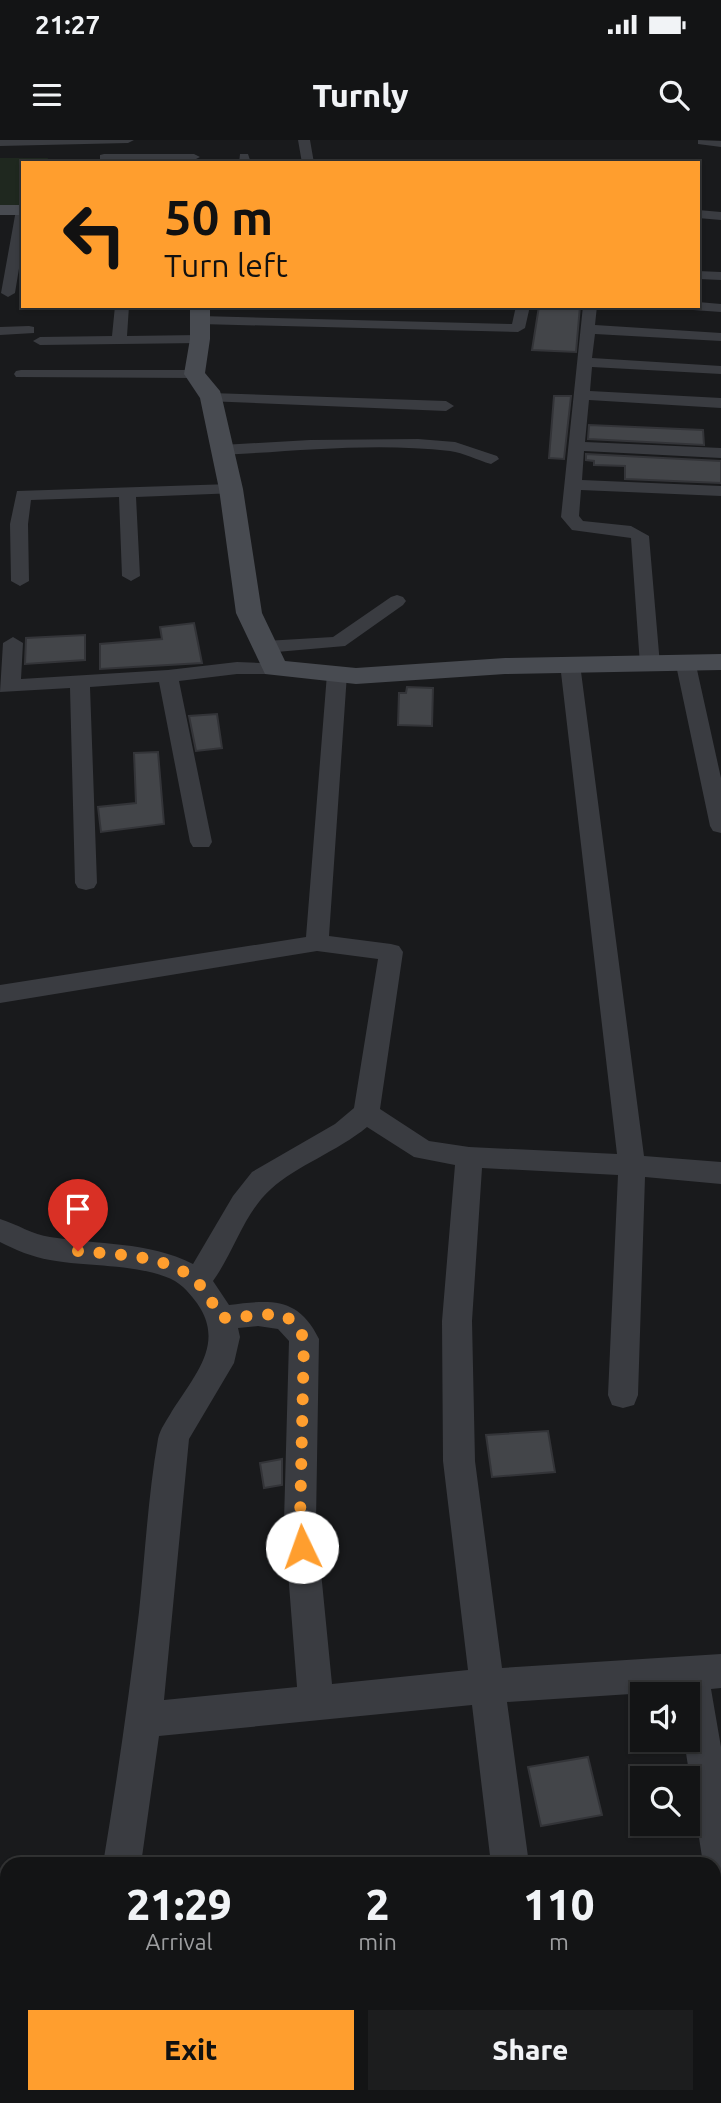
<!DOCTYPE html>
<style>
:root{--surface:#131415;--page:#1c1d1e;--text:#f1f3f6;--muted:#9d9ea0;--line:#323334;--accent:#ff9e2e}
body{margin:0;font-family:Ubuntu,sans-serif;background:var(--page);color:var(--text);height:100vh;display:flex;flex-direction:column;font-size:26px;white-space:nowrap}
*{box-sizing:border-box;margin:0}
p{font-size:23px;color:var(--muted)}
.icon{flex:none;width:38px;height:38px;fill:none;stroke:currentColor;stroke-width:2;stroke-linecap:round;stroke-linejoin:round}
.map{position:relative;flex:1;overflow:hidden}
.side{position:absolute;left:0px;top:1717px;width:721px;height:247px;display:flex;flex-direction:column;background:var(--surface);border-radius:21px 21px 0 0;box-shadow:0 2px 5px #0004,0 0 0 2px var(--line)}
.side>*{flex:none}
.hud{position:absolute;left:21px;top:21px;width:679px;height:147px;border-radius:0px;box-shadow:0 2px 5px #0004,0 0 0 2px var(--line);background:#ff9e2e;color:#111;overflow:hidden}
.tools{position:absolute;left:630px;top:1542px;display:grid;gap:14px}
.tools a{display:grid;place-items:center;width:70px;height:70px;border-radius:0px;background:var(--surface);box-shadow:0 2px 5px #0004,0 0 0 2px var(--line);font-size:35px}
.pin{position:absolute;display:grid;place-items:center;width:60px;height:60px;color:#fff;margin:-72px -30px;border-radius:50% 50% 50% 0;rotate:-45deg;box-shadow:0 0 7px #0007}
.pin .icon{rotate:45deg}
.me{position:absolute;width:77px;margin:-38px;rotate:357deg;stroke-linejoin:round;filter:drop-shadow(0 0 5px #0008)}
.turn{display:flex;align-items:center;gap:24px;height:147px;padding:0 28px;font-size:32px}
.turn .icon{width:91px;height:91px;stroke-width:2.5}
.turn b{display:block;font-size:49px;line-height:60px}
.eta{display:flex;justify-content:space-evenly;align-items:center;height:119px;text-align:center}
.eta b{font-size:42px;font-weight:800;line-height:49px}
.action{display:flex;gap:14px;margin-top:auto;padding:14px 28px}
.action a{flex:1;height:80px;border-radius:0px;background:var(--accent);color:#111;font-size:28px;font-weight:800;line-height:80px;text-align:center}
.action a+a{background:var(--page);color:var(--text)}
.status{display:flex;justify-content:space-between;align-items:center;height:49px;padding:0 35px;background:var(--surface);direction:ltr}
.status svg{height:19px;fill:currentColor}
header{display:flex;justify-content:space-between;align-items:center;height:91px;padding:0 28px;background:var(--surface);font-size:32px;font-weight:800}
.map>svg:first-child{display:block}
</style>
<div class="status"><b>21:27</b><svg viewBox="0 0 49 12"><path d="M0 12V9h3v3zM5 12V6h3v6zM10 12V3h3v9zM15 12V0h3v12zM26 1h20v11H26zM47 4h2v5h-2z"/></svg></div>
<header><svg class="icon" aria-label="menu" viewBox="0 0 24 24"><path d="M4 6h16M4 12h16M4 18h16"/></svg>Turnly<svg class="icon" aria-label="search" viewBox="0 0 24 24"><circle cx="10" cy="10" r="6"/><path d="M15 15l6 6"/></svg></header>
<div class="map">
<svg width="721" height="1963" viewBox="0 0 721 1963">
<rect width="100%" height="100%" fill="#191a1c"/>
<path fill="#1f281f" d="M0,18H48L47,23H23V65L0,66Z"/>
<path fill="#2e3b41" d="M105,1956H516L553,1963H104Z"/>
<path fill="#434549" stroke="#333438" stroke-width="2" d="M539,166H580L576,212L532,210Z
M554,256H571L564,319L549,318Z
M589,285L703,290L704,305L588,299Z
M586,314L721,321V343L625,339V326L594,325V321L586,320Z
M194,483L202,523L100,529V504L162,499L160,487Z
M85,495V520L25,524L26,498Z
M407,547L433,548L432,586L398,585L399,553H406Z
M217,574L222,608L196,611L189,576Z
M158,612L164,684L101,692L98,667L136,663L134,613Z
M548,1291L555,1332L492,1337L486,1295Z
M282,1319V1345L264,1348L260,1323Z
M588,1617L602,1675L541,1686L528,1627Z"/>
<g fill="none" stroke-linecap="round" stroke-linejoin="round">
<path fill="#3a3c41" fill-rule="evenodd" d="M0,0H134L128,3L0,6Z
M298,0H310L314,23H302Z
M698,0L721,1V7L698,4Z
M104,14H194L200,17L194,20L100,19V15Z
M240,14H248L251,23H239Z
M22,66L23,104L15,153L8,157L1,153L16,70Z
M698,70L721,72V80L698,78Z
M698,131L721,132V140L698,139Z
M698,162L721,164V172L693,170L686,166H698Z
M115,166H129L127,196L200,195L207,199L200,203L40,205L33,201L40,197L112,196Z
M516,166H530L525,188L518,192L200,184L193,180L200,176L512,184Z
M583,166H597L595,185L721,193V201L595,194L592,218L721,226V234L592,227L590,251L721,258V268L589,260L585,302L721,308V318L584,311L582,340L721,346V356L581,350L579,376L583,381L631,386L649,396L660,525L650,531L640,525L631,398L572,390L561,377Z
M29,186L34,187V193L0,195V187Z
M21,230H194L201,234L194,238L16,237L14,234L16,231Z
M211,253L446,261L454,266L446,271L206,261L203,258Z
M418,299L455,302L497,316L499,319L491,324C477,320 464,313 450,311C375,302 297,311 222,315L214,310L222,305L310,300Z
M231,344L237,345L239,349L237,353L136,357L140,436L131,441L122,436L119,357L31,360L28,384L29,441L20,446L11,441L10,384L17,351Z
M397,455L403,457L406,461L403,465L345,506L265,513L255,507L265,501L333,497L391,457Z
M13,497L23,503L21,539L168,530L237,522L282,524L285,528L275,534H237L179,541L212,702L209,707H193L190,702L159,542L90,547L97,743L94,748L86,750L78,748L75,743L70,548L0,552L3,503Z
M570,518L580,524L644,1016L721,1022V1044L645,1037L638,1255L634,1265L623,1268L612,1265L608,1255L618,1035L482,1028L472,1181L475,1321L502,1528L721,1514V1548L711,1549L721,1607V1736L714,1733V1724H705L702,1717L684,1600H688V1554H677V1551L507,1562L529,1724H491L472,1565L159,1596L141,1724H103C117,1640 129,1557 139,1472C145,1415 148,1356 158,1299C160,1289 167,1280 172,1271C202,1225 231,1194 183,1147C158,1123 83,1127 50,1120C32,1117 16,1110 0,1102V1079C17,1084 33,1095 50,1097C98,1105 148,1101 193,1124L233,1056L252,1032L335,984L354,968L378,819L317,811L0,863V845L306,797L327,534L337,528L344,530L347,534L329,796L391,804L399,806L403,812L380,969L429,1001L469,1007L617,1014L560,524ZM367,987L414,1017L455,1025L442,1181L443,1321L468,1530L332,1544L316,1381L319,1199C298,1156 270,1160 229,1165L213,1141C234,1112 244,1073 271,1049C296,1026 338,1011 367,987ZM258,1186L278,1189L289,1201L284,1381L297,1547L164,1560L189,1299L234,1223L240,1197L238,1188Z
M686,519L696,525L721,638V693L713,691L710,686L676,525Z
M67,1956H108V1963H66Z"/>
<path fill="#484b51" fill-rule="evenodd" d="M0,65H23V75H0Z
M190,166H210V199L205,233L220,251L222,258L243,349L262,473L285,521L356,528L505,518L721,514V530L505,534L356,544L265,534L236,473L219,349L200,258L184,234L190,199Z"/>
</g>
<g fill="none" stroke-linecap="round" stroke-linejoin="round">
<path stroke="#ff9e2e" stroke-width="12" stroke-dasharray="0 21.6" d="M78,1111C113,1114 159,1115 189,1135C203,1144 213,1164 221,1178L276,1174L287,1177L298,1187L304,1199L300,1381L302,1407"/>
</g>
</svg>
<div class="tools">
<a><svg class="icon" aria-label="sound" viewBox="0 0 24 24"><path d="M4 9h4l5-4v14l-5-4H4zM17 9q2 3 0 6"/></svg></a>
<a><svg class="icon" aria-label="search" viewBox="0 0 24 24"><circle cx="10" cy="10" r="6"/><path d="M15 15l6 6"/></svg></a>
</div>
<div class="pin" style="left:78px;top:1111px;background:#d93025"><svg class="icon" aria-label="arrive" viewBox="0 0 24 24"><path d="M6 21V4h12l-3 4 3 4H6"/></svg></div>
<svg class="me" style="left:302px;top:1407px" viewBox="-20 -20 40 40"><circle r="19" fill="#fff"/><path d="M0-13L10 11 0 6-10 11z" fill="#ff9e2e"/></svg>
<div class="hud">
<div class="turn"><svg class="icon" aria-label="left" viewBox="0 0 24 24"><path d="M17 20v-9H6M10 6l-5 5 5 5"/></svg><div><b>50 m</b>Turn left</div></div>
</div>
<section class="side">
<div class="eta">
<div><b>21:29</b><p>Arrival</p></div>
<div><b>2</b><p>min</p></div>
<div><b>110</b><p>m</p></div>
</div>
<div class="action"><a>Exit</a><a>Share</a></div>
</section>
</div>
